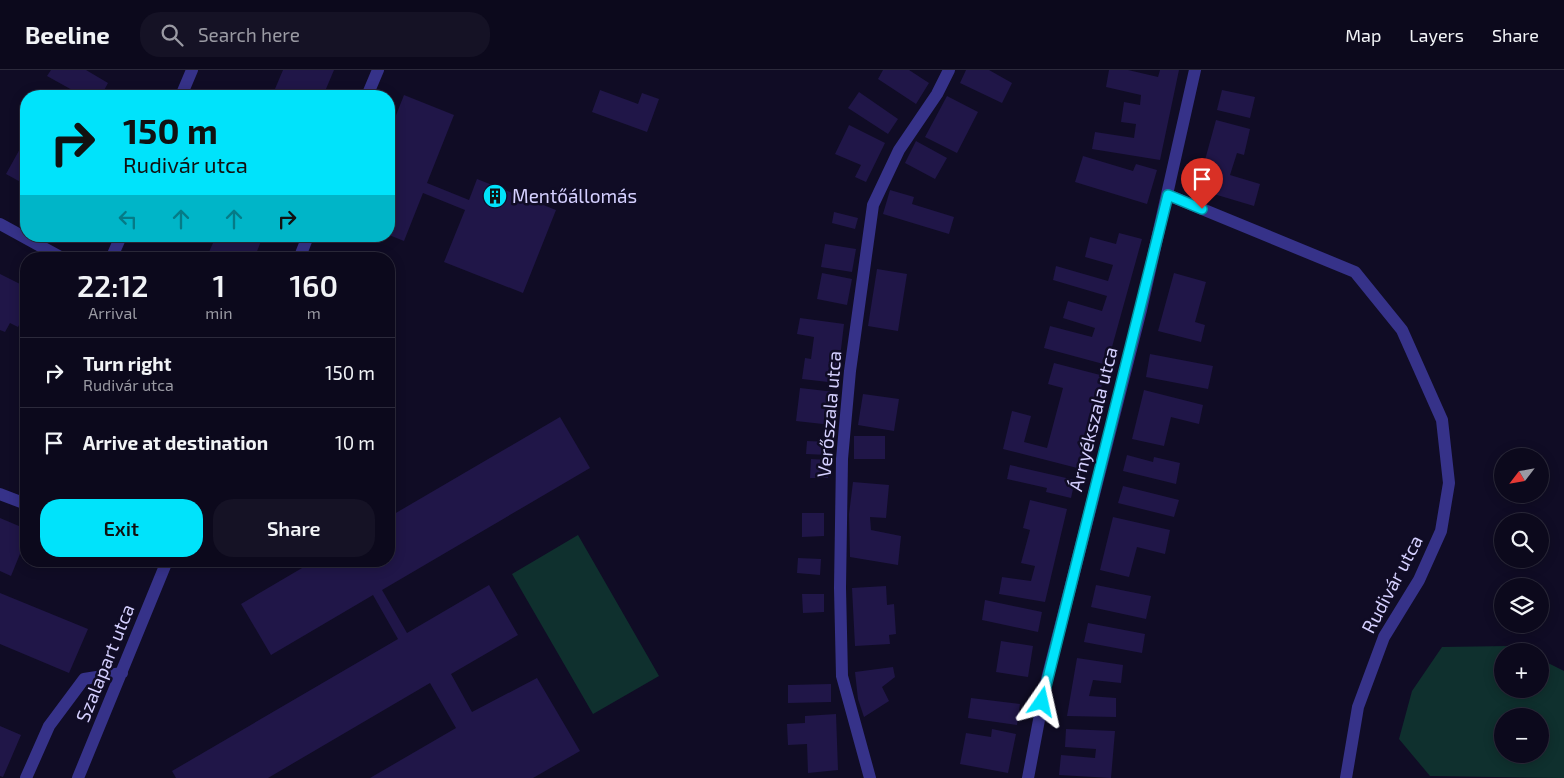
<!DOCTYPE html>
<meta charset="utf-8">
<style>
:root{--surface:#0c091c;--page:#151225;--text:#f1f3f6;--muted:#9a9aa3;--line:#2c2a3b;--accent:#00e3fb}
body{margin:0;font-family:"Exo 2",sans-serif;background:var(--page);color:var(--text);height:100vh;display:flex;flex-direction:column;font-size:19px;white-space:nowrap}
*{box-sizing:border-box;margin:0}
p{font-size:16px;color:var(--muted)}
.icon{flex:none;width:28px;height:28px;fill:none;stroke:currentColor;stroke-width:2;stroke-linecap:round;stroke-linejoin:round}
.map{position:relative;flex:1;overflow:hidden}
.details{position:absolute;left:20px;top:182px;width:375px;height:315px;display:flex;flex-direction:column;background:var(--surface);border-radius:20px;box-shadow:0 2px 12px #0003,0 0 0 1px var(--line)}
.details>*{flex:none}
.top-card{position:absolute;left:20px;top:20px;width:375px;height:152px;border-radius:20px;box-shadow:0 2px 12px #0003,0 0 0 1px var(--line);background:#00e3fb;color:#111;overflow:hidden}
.needle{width:32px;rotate:239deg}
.controls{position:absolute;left:1494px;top:378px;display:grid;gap:10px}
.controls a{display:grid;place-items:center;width:55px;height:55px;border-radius:50%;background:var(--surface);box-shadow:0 2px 12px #0003,0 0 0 1px var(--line);font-size:25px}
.pin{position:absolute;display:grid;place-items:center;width:42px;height:42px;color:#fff;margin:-51px -21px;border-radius:50% 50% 50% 0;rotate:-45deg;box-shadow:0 0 5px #0007}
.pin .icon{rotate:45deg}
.me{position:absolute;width:55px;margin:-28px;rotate:11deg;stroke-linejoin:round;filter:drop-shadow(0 0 4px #0008)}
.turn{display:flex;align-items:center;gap:18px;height:105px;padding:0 20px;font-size:22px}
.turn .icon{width:65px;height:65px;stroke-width:2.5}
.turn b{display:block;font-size:35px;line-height:42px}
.lanes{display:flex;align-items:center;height:48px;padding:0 20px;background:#0003;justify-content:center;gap:25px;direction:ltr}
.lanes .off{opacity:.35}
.eta{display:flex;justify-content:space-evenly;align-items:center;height:85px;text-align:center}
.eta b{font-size:30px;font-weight:600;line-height:35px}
.cta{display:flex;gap:10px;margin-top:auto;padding:10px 20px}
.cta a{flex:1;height:58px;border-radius:20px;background:var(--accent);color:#111;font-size:20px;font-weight:600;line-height:58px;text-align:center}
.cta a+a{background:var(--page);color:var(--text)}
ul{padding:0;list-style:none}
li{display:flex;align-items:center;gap:15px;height:70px;padding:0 20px;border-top:1px solid var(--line)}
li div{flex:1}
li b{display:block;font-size:19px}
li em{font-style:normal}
header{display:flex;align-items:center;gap:30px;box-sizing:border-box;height:70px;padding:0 25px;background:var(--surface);border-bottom:1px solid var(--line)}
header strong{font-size:24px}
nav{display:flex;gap:28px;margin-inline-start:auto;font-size:18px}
.search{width:350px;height:45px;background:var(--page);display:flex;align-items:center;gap:12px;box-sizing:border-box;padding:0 18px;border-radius:20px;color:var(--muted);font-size:19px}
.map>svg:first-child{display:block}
</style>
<header>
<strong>Beeline</strong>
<div class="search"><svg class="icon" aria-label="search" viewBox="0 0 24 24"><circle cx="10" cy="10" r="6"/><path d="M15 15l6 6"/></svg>Search here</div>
<nav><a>Map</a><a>Layers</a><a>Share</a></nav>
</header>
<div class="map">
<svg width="1564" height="708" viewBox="0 0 1564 708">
<rect width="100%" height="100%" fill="#100c25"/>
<path fill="#0f302e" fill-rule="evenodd" d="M578,465L659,606L593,644L512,504Z
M1509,576L1521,581H1502V619H1540V589L1564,601V708L1430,706L1399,669L1412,621L1442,577ZM1502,646H1540V684H1502Z"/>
<path fill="#201648" d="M51,0H86L108,13L101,26H83L47,6Z
M283,0H334L323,26H272Z
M883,0H909L929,13L916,34L878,9Z
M966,0H989L1012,13L1002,33L960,13Z
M1109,0H1128L1158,7L1160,0H1179L1160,90L1092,79L1095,62L1134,68L1136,54L1121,52L1124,32L1140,35L1141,25L1106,17Z
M600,20L638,34L642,23L659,29L647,62L592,42Z
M1222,20L1255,27L1250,48L1217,40Z
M859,22L898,49L888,64L848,38Z
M404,25L454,45L427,113L469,130L477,109L556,140L523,223L444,192L465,140L423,123L404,171L389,165V63Z
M947,26L978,42L957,83L925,67Z
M1216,50L1250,59L1244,85L1237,83L1230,105L1260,114L1254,136L1197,119Z
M849,55L885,73L866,112L855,107L861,95L835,84Z
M26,68V115L6,104Z
M916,71L947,88L935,109L905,93Z
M1083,86L1133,101L1136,94L1157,100L1147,134L1075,112Z
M890,120L914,127L912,134L954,147L949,164L883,144Z
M834,142L858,148L855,159L832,153Z
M1119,163L1142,169L1107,295L1044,278L1050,256L1092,267L1095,258L1063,248L1068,231L1102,241L1107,226L1053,210L1056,196L1108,211L1113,195L1085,187L1090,167L1116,174Z
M216,166H263L254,189H206Z
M825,174L856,179L852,202L821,197Z
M877,199L907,204L898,261L868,256Z
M822,203L852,209L847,235L817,229Z
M1174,203L1206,212L1195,252L1205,255L1201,272L1158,261Z
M0,204L26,217L22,230L26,232V241L18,257L10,253L5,262L0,260Z
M800,248L844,254L837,313L802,309L805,288L811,289L814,267L797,264Z
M1150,284L1213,296L1208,319L1146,307Z
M1054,293L1104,306L1081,399L1003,379L1012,341L1031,346L1024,372L1047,378L1063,318L1048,314Z
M800,318L835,322L832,355L796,351Z
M1144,320L1203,335L1199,354L1171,347L1164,376L1132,369Z
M863,324L899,329L894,361L858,355Z
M560,347L590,398L382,520L407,563L489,515L518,565L451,604L472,642L537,608L580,681L533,708H370L456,658L430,613L268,708H176L172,701L398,569L373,525L271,585L241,534L314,491H389V447Z
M854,366H885V389H854Z
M807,371L829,372V385L806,384Z
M1127,385L1153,392L1154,387L1180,393L1176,414L1123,401Z
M811,389L828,390V408H810Z
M1010,395L1075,410L1071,428L1046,422L1047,418L1007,409Z
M853,412L889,415L886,448L870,447L871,460L901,466L898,495L850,487L849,444Z
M1123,416L1179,430L1174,447L1118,433Z
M1030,430L1067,439L1045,532L999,524L1002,507L1031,511L1035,496L1021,493L1030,460L1023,458Z
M802,443H824V466L802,467Z
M1113,447L1170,460L1165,484L1137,477L1129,507L1100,500Z
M0,448L26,459V469L11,506L0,501Z
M798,488L821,489L820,505L797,503Z
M1096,515L1151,526L1146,549L1091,537Z
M886,516L887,535L894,534L896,564L889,565L890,574L855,576L852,518Z
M0,523L88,559L69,603L0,574Z
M802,524H824V542L803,543Z
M985,530L1042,542L1038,562L982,550Z
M1088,553L1145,564L1142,583L1084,572Z
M1001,571L1033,576L1028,607L996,602Z
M1077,588L1123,595L1121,613L1093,610L1089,626L1116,628V647L1067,646Z
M893,597L895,607L882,617L889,631L864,647L858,629L855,602Z
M831,614V632L788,633V615Z
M971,628L1020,634L1017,655L968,648Z
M836,644L838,700L808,703L807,674L788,675L787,654L805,653V646Z
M0,656L21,665L3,707L0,706Z
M992,659L1016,664L1008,703L960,694L966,663L991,667Z
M1066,659L1115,661L1111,708L1059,705L1061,685L1095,688L1096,679L1065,677Z"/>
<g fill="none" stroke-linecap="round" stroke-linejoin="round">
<path stroke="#363289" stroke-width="12" d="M181,26L192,0
M367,26L378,0
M1168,125L1355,202L1402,260L1442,350L1449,413L1441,461L1419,510L1384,567L1358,637L1346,708
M0,154L64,189
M111,189L121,166
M299,189L308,166
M0,424L26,434
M26,708L49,656L84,609L122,603
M78,708L167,491
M870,708L842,606L840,518L842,389L850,301L873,135L899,80L937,24L949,0
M1028,708L1046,613L1141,240L1195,0"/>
</g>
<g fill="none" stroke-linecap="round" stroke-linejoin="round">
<g stroke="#0094a3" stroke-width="12">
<path id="route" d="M1042,632L1168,125L1202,139"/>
</g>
<use href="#route" stroke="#00e3fb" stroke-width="9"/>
</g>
<defs>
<g id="building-disc" transform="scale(1.25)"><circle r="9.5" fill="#00e3fb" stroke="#100c25"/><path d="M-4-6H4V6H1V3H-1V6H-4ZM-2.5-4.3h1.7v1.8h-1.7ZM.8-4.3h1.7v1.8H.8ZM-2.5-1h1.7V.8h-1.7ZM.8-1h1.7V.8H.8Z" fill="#111"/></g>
</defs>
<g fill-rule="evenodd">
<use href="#building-disc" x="495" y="126"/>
</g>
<g text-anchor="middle" stroke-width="5" stroke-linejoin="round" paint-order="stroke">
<g font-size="19" fill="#d5d0ff" stroke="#100c25" text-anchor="start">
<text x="512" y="133">Mentőállomás</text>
</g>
<g font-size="19" fill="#d5d0ff" stroke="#100c25">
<text transform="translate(829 344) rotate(-85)" y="7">Verőszala utca</text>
<text transform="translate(1093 349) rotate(-76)" y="7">Árnyékszala utca</text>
<text transform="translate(1392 514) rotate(-62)" y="7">Rudivár utca</text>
<text transform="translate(105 593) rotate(-68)" y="7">Szalapart utca</text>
</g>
</g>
</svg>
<div class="controls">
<a><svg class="needle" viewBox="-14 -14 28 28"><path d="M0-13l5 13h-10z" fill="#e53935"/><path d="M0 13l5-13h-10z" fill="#9a9aa3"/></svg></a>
<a><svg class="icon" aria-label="search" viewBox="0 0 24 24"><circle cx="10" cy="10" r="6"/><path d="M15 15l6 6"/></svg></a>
<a><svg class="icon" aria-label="layers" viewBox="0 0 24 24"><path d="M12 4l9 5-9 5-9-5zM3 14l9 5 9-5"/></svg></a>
<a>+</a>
<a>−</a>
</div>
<div class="pin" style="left:1202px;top:139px;background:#d93025"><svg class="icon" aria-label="arrive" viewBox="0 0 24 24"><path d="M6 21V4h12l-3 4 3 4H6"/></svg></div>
<svg class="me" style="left:1042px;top:632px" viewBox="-20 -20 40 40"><path d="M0-17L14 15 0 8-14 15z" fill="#00e3fb" stroke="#fff" stroke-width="4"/></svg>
<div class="top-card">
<div class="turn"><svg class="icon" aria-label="right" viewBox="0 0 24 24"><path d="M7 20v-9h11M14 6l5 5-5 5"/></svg><div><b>150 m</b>Rudivár utca</div></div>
<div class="lanes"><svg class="icon off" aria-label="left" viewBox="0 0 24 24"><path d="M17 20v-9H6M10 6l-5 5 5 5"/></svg><svg class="icon off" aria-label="ahead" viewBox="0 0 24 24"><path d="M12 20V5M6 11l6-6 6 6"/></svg><svg class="icon off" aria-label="ahead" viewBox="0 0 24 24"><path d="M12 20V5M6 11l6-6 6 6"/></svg><svg class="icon" aria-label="right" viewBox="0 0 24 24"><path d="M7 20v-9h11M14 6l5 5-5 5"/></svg></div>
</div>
<section class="details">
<div class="eta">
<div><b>22:12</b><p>Arrival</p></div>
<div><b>1</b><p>min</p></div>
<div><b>160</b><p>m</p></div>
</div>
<ul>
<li><svg class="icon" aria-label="right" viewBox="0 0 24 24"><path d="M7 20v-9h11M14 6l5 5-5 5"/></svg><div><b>Turn right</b><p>Rudivár utca</p></div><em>150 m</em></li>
<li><svg class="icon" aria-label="arrive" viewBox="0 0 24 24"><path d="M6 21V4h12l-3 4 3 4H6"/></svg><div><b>Arrive at destination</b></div><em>10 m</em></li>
</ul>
<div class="cta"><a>Exit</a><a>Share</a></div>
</section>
</div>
